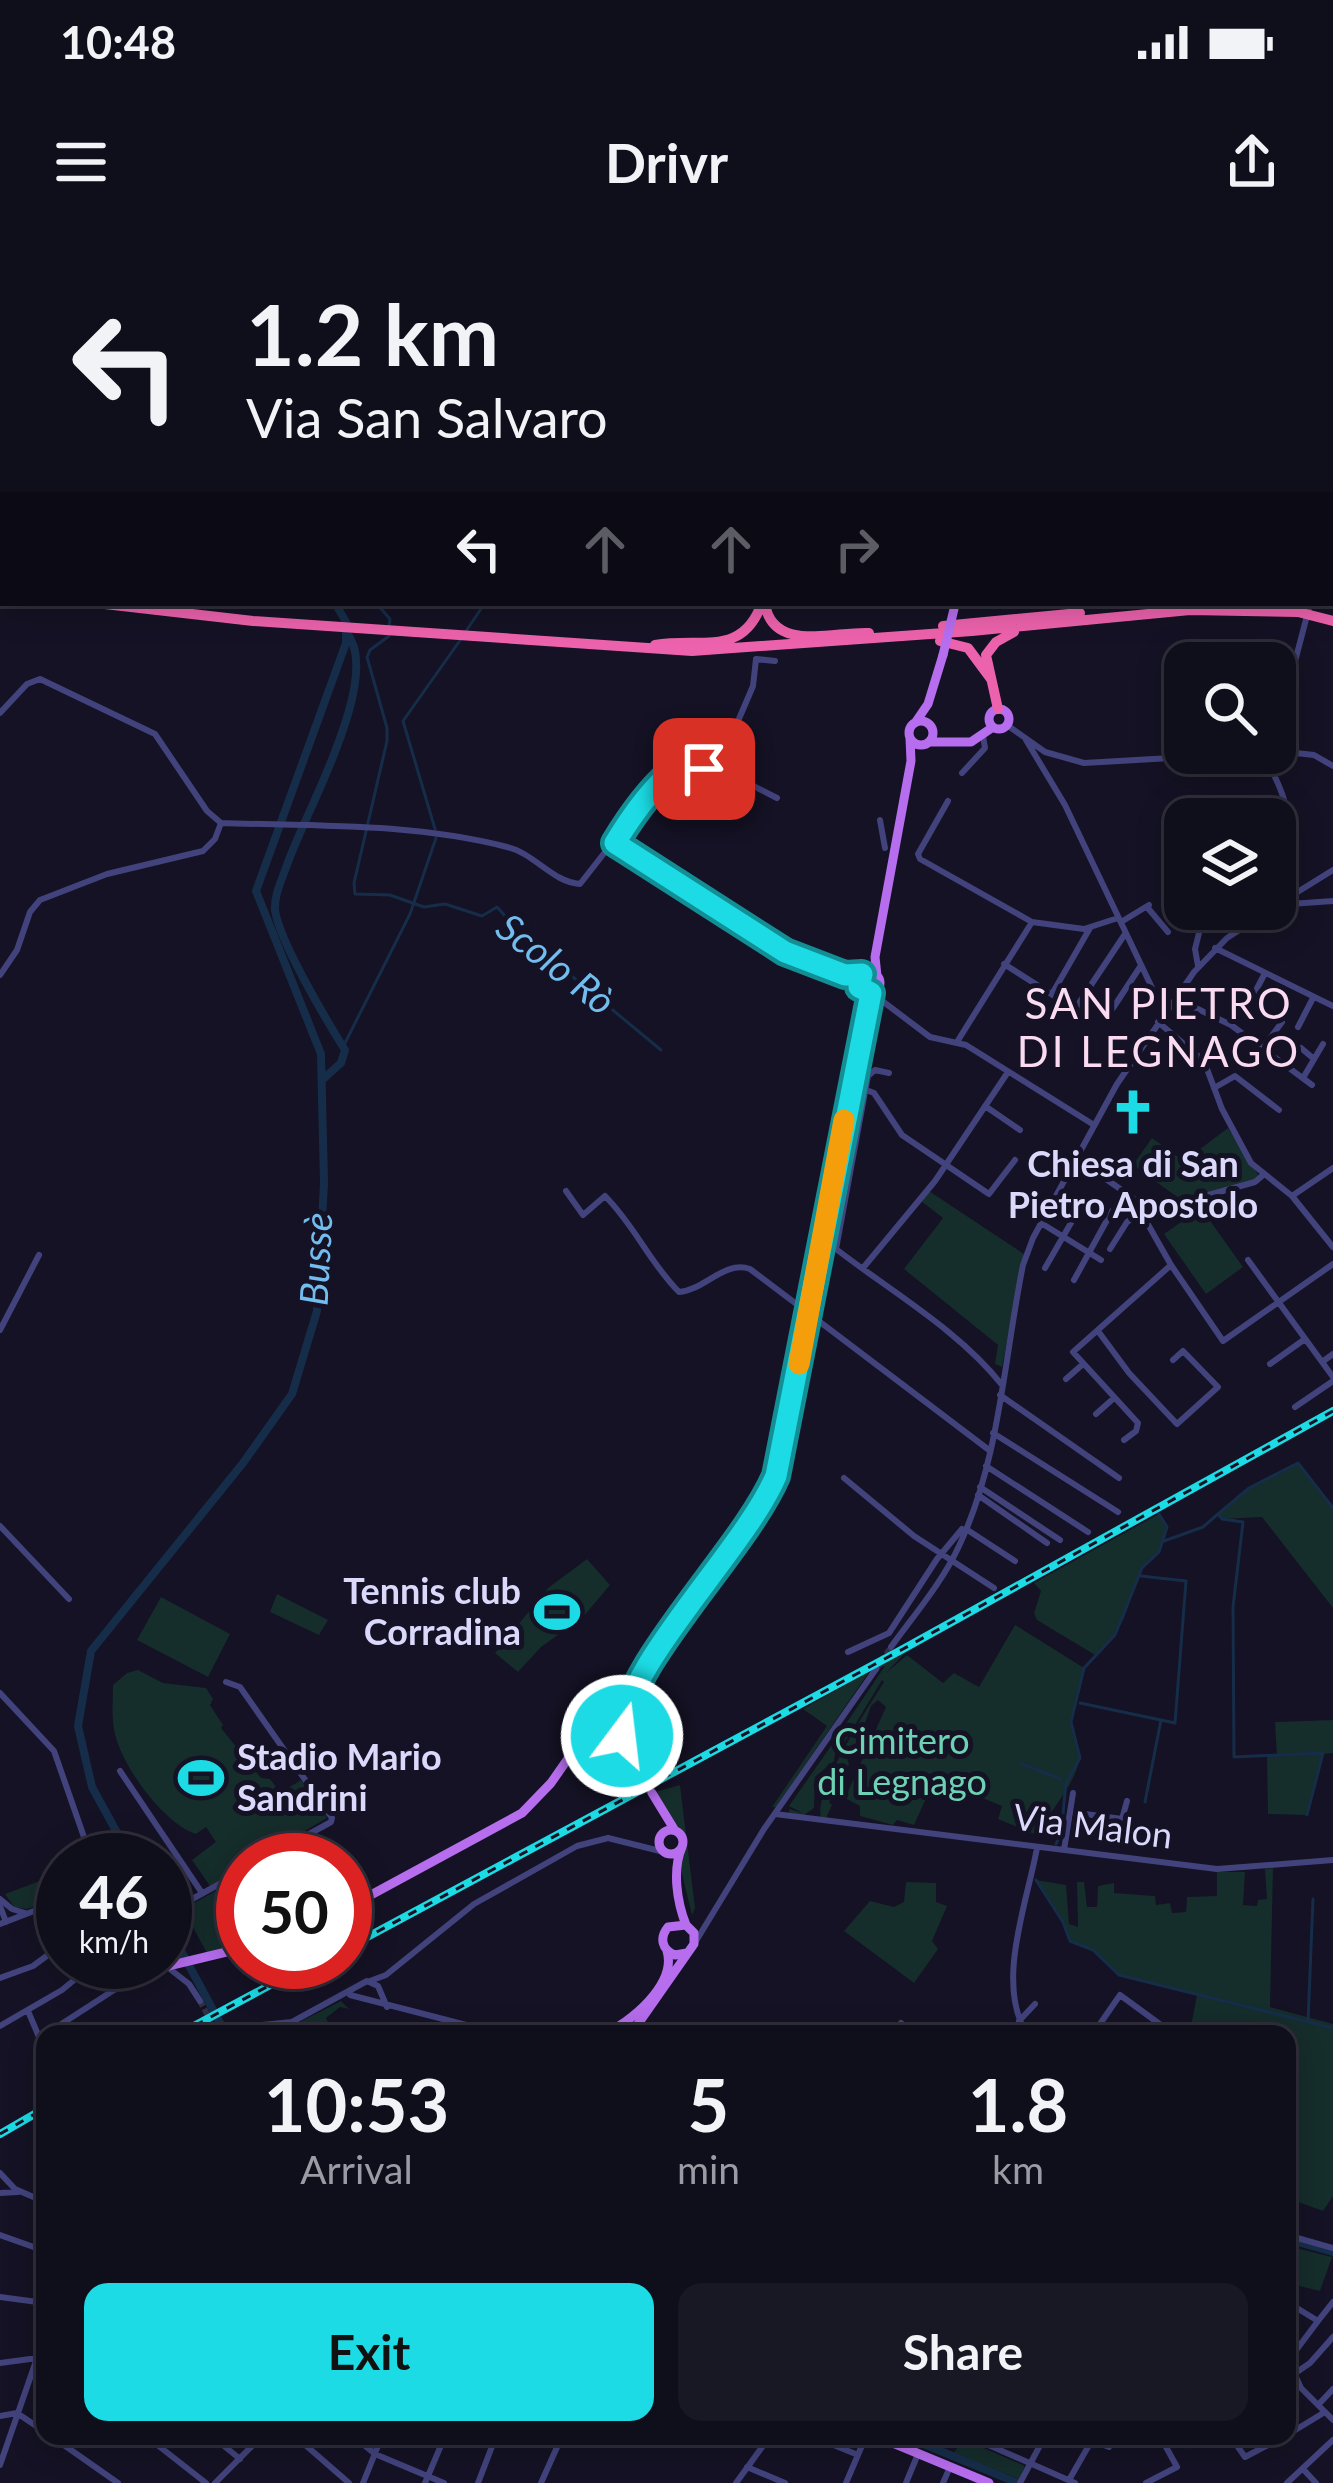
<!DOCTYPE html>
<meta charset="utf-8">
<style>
:root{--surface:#0f0e1b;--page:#181724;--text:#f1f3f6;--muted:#9b9ca3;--line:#2f2e3a;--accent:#1cdbe4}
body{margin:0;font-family:Lato,sans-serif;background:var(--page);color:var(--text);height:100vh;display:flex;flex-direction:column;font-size:45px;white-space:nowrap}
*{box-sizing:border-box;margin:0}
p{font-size:39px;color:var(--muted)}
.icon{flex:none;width:66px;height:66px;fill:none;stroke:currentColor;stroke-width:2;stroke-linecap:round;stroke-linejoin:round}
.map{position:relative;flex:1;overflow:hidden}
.drawer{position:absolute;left:36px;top:1785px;width:1260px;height:420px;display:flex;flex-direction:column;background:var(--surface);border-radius:24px;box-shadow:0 6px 30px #0003,0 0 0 3px var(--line)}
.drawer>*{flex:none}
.top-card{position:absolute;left:0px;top:0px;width:1335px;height:366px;box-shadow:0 6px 30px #0003,0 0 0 3px var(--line);background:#0f0e1b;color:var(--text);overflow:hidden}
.buttons{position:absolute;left:1164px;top:402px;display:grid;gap:24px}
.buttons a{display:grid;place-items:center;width:132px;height:132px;border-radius:24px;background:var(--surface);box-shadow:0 6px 30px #0003,0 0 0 3px var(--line);font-size:60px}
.speed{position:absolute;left:36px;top:1593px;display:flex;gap:24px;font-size:60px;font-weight:700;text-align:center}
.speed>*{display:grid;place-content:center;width:156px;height:156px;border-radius:50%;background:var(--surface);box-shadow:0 6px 30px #0003,0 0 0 3px var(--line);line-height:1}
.speed small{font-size:30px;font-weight:400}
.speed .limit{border:18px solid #d22;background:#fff;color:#111}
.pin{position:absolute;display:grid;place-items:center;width:102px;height:102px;color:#fff;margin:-51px;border-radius:24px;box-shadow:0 6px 18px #0006}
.me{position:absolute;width:132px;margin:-66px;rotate:15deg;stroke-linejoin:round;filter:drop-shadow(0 0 9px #0008)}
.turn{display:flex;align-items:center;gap:42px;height:252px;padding:0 48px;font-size:54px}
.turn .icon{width:156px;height:156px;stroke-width:2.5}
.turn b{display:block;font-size:84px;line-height:102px}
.lanes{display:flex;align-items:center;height:114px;padding:0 48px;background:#0003;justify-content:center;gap:60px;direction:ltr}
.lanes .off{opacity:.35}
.eta{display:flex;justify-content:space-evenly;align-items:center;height:204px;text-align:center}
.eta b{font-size:72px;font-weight:700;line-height:84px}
.action{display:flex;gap:24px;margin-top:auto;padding:24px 48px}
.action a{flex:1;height:138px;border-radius:24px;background:var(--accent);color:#111;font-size:48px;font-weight:700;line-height:138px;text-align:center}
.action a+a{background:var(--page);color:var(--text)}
.status{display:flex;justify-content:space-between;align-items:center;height:84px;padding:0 60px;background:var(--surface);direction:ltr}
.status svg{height:33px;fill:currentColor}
header{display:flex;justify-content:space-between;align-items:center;height:156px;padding:0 48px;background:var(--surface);font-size:54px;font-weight:700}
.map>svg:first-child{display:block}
</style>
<div class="status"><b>10:48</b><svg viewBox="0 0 49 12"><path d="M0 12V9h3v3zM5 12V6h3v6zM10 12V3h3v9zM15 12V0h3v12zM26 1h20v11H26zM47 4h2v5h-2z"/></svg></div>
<header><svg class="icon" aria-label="menu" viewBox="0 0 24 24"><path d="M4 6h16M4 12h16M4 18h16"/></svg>Drivr<svg class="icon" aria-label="share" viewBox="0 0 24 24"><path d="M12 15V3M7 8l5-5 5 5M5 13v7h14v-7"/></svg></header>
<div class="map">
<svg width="1333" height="2243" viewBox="0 0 1333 2243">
<rect width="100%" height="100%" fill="#141224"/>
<path fill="#152d2b" d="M1228,888L1259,936L1254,941L1184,962L1133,925L1152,898L1184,921Z
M929,951L1024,1014L1002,1127L995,1124L998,1105L904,1029L943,978L921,961Z
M1201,968L1243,1027L1206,1054L1164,994Z
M1298,1223L1333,1268V1368L1262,1277L1222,1279L1218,1274L1249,1248Z
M1159,1274L1167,1287L1159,1312L1142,1329L1124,1378L1115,1395L1095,1415L1037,1380L1034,1373L1041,1351L1034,1343Z
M587,1319L610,1345L583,1377L541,1407L518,1432L495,1413L548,1348Z
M277,1354L328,1380L319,1395L270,1372Z
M161,1357L230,1394L208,1437L137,1400Z
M960,1380L903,1415L886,1433L907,1415L943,1443L954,1433L979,1447L1015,1385L1084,1428C1081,1446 1072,1466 1071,1484C1071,1497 1082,1507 1079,1521C1074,1546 1049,1572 1037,1595L998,1579L1002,1566L956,1547L952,1552L933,1543L914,1585L897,1580L893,1585L860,1576V1566L845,1558L886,1467L878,1460L871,1466L857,1506L845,1512L849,1524L829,1562L832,1565L826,1578L821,1577C813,1552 868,1467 884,1442L882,1440L841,1508L843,1488L885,1426L869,1431V1432L776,1567H772L827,1486L803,1469Z
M138,1430L163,1443L206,1448L213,1459L210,1465L223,1485L221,1488L261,1538L270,1539L276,1547L271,1551L275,1556L301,1540L327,1578L255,1620H243V1628L210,1646L192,1620L216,1602L206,1587L196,1594C166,1585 123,1529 115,1494C111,1478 113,1461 113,1445L127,1433Z
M1333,1480V1513L1323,1514L1307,1575L1268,1574L1267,1516H1277L1275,1482Z
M838,1496L834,1521L815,1537L814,1568L804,1575L789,1573V1569L803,1573L789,1566Z
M680,1545L695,1668L692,1675L679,1622L686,1598L674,1586L655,1552Z
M1273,1628L1270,1767L1333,1784V1956L1323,1971L1287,1958V1920L1294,1905L1287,1898V1794H1184L1192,1781L1197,1755L1119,1735L1093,1710L1070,1701L1063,1682L1036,1640L1066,1645L1069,1684L1078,1687L1077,1642H1084L1087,1667H1097L1098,1646L1114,1643V1653L1155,1656L1156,1665L1170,1663L1172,1673L1186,1672L1187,1657L1217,1656V1632H1245L1243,1665L1257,1666L1258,1660L1267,1659L1265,1629Z
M243,1636V1702L207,1713L183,1669Z
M63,1639V1656L27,1669L14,1667L5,1654L40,1641Z
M906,1642L936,1643V1662L947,1666L932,1701L938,1709L914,1743L844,1691L870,1661L894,1667L904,1662Z
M341,1761L349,1769L340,1767L326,1778L333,1794H242L288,1788Z
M1296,2008L1332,2017L1320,2051L1287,2043V2010L1294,2012Z
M963,2199L1025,2226L1019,2239L954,2213Z"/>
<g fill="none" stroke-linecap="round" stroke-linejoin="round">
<path stroke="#162d49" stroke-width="3" d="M552,0L554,3
M0,20L3,24
M376,363L390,379L389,386
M466,391L485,363
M389,396L370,410L367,417L387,488V501L354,643L355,654L390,655L424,667L445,664L482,676L497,667L521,694L661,810
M435,589L403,481L461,399
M343,807L410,674L436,598
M1218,1274L1249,1248L1298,1223L1333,1268
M1164,1301L1203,1287L1218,1274L1222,1279L1243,1282L1233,1367L1234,1517L1323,1513L1307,1575
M1080,1463L1175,1483L1186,1341L1141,1336
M1021,1524L1061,1539
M1145,1562L1161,1480
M1056,1604L1061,1593L1066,1543L1080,1518L1071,1482L1084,1428L1115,1395L1142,1328L1159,1312L1167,1287L1159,1274
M1036,1640L1063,1682L1070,1701L1093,1710L1119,1735L1333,1788
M1308,1782L1313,1659"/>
<path stroke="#162d49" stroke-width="8" d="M0,100L3,105
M322,840L341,823L345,810C327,781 279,701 275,670C274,655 282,639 287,625C305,572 383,438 347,393
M132,1620L92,1547L78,1486L91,1411L243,1223L292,1154L317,1071L324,943L321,814L256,651L346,403V382L335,363
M165,1681L226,1794
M1287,1999L1333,2012
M904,2196L1018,2243"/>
<path stroke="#323044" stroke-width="6" stroke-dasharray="6 3" stroke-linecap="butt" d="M876,1429L891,1407
M200,1761L218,1794"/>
<path stroke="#323044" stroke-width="9" stroke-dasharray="9 4.5" stroke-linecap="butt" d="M640,1533L652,1553"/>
<path stroke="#42437d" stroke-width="6" d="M1179,3L1181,0
M1257,3V0
M1332,287L1333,289
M1332,350H1333
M1275,469L1293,429L1309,368L1315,363
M0,473L27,444L40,439L155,494L207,571L221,583C317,586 413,583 507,607C534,613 552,642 580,644L659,543L682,524L703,529L718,528L753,446L756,419L775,421
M1007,485L1045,512L1084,523L1258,513
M1026,500L1065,565L1164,773
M1277,511L1314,515L1333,526
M1262,513L1264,522L1272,524L1278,519L1277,511
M1269,524C1280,549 1298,576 1275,598
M718,528L777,558
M962,533L985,508L983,496
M948,561L918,614L920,619L1032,682
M880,580L885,608
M615,603L640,622L694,651L758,697L785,712L835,730L859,747
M1285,660L1290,664L1333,661
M1275,666L1333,630
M1147,667L1168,692
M1121,682L1149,665
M1215,708L1333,766
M1004,724L1081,773
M1198,726L1195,709L1205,669
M0,735L17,710L30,672L40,660L107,634L203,611L215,599L221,583
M848,736L863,734
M873,754L930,797L966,805L1094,885
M1052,754L1090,688
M1175,758L1231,785L1312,845
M1251,760L1265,733
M1113,768L1140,727
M1075,769L1125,694
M1158,782L1204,821L1222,869L1251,923L1292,956L1333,1007
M1298,787L1313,758
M957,802L1032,682L1084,689L1118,678
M1263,808L1282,782
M1301,808L1314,819
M889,833L875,830L868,836L836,1009C889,1050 960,1091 1002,1145
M1303,838L1323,804
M1214,848L1235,836L1279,870
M869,851L874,853L902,895L989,954L1015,920
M985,866L1020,890
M1076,918L1133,958L1171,1025L1073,1112L1138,1183L1136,1191L1124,1200
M566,951L583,975L605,956C635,986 650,1023 679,1052C705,1050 724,1020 750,1029L989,1210
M1292,956L1333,928
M1041,983L1101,1020
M1110,1009L1127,982L1137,975L1255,942L1262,936
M1248,1020L1333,1137
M1171,1025L1223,1101L1333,1024
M863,1028L935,941L1008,832
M1045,1028L1079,969
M1074,1040L1112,971
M0,1090L39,1015
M1098,1091L1129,1133L1177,1184L1218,1147L1183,1111L1173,1120
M1322,1122L1333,1114
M1270,1124L1305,1099
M1066,1139L1083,1124
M1000,1155L1119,1238
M1295,1167L1333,1141
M1096,1174L1114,1158
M993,1193L1118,1272
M986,1226L1088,1292
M844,1238L914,1296L994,1348
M980,1247L1060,1300
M978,1255L1047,1303
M0,1286L69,1359
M966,1289L1015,1321
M891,1407C914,1375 942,1343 959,1306C1000,1219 1004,1118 1023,1025L1033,998L1117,844L1194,732L1227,698L1271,669
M848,1412L889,1393L937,1319L962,1289
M226,1442L240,1447L332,1578L331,1582L262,1620
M0,1453L54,1511L92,1620
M120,1531L202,1653
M1070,1572L1122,1579L1127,1561
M775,1574L1217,1629L1333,1620
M1064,1610L1073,1553
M0,1659L12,1669L25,1673
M57,1662L63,1681
M0,1666L6,1682
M165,1674L243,1631
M0,1684L63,1660
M696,1701L764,1589L876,1429
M161,1722L189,1744L200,1761
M0,1738L33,1726L63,1704
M370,1741L386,1735L474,1664L577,1606L608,1598L664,1612
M350,1755L501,1794
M28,1771L39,1797L45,1794
M1019,1781L1035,1764
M0,1786L62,1750L96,1722
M46,1794L114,1750L168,1726
M233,1794L252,1786L292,1782L367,1741L378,1746L387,1767
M893,1794L901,1783
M916,1794H917
M1027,1794C995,1744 1027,1663 1037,1608
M1093,1794L1120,1755L1161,1785L1154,1794
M0,1933L15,1949L45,1962
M0,1953L18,1952
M0,1995L45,2011
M1287,1995L1333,2008
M0,2057L45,2063
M1287,2062L1318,2081L1288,2121
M1318,2081L1333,2062
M1289,2122L1301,2148L1333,2180
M0,2123L45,2117
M1294,2134L1310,2123L1333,2097
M1318,2165L1333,2149
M0,2176L17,2173L45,2192
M1287,2195L1325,2172
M51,2196L118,2243
M146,2196L206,2243
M212,2196L240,2219
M295,2196L349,2243
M353,2196L375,2214L444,2243
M772,2196L790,2204L793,2196
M812,2196L858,2215
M968,2196L1075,2243
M1187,2205L1202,2196
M1238,2207L1245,2217L1285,2196
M0,2225L45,2095
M747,2227L785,2243
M1303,2229L1316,2243
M1069,2240L1092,2200L1109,2207
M215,2243L262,2196
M363,2243L382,2196
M425,2243L445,2196
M478,2243L496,2196
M541,2243L562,2196
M736,2243L770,2196
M846,2243L866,2196
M906,2243L918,2214
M943,2243L950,2227
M1020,2243L1045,2196
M1146,2243L1177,2227L1160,2196
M1287,2243L1333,2200"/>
<path stroke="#b66dee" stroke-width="9" d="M1005,3V0
M989 479a10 10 0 1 1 20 0a10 10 0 1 1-20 0Z
M909 493a12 12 0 1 1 24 0a12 12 0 1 1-24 0Z
M915,483L928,464L943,415
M930,502H971L993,487
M858 743a11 11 0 1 1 22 0a11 11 0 1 1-22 0Z
M877,736L875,717L911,521L910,498
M620,1454L638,1439L740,1301L776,1236L871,753
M614,1476L640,1533
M652,1553L674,1589
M659 1602a12 12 0 1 1 24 0a12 12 0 1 1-24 0Z
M682,1607C672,1630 677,1662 686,1685
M345,1669L522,1573L551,1543L604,1467L612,1456L625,1455L630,1469L623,1476H614L609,1469V1461
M168,1726L243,1708
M603,1794C630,1784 677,1744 667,1711
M631,1794L694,1704V1693L686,1685L668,1687C659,1698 662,1710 675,1715L687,1713
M876,2196L989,2243"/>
<path stroke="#ec62ac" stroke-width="10" d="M0,344H3
M96,363L253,381L692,411L972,391L1190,370L1298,372
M765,364C773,413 834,391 869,393
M943,386L1080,373
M940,401L968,408L991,439
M655,405C701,397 742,418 762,363
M998,469L986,415L996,402L1014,392"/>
<g stroke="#1cdbe4" stroke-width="8">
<path id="rail" d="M345,1709L903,1409L1333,1171
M179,1794L313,1722
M0,1894L45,1868"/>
</g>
<use href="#rail" stroke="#141224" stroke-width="3" stroke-dasharray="9" stroke-linecap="butt"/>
<path stroke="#b66dee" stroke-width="9" d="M943,415L954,369"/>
<path stroke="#ec62ac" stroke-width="10" d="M1298,372L1333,381"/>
</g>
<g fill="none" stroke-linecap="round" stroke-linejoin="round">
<g stroke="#128e94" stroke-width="30">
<path id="route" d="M622,1496C622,1426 743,1312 776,1236L871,753L859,747L862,734L845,735L785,712L615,603C632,575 655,542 682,524L704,529"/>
</g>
<use href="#route" stroke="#1cdbe4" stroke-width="21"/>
<path stroke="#f59e0b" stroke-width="21" d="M799,1124L844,880"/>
</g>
<defs>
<g id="church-bare" transform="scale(3.6)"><path d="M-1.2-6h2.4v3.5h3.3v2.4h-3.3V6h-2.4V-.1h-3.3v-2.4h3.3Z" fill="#1cdbe4" stroke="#141224" stroke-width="2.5" paint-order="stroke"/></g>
<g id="stadium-bare" transform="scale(3.6)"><path d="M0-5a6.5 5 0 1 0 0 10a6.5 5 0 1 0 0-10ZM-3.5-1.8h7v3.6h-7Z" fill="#1cdbe4" stroke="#141224" stroke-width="2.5" paint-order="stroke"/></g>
</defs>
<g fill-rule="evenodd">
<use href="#church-bare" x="1133" y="872"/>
<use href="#stadium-bare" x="557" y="1372"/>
<use href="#stadium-bare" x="201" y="1538"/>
</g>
<g text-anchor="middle" stroke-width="10" stroke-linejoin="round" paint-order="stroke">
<g font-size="36" font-weight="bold" fill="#dbd9fb" stroke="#141224">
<text x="1133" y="937">Chiesa di San<tspan x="1133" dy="41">Pietro Apostolo</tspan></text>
<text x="521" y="1364" text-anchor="end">Tennis club<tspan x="521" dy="41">Corradina</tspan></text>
<text x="237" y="1530" text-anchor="start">Stadio Mario<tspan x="237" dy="41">Sandrini</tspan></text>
</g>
<g font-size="36" fill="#6dd2b3" stroke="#141224">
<text x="902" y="1514">Cimitero<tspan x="902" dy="41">di Legnago</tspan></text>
</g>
<g font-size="36" fill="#dbd9fb" stroke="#141224">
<text transform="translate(1093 1586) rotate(7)" y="13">Via Malon</text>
</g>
<g font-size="39" font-style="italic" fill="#73bcee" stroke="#141224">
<text transform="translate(556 724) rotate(38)" y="14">Scolo Rò</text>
<text transform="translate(316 1019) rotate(-87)" y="14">Bussè</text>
</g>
<g font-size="42" letter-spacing="3" fill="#fbdbf1" stroke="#141224">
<text x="1159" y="779">SAN PIETRO<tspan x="1159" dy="48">DI LEGNAGO</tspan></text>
</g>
</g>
</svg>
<div class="buttons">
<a><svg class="icon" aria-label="search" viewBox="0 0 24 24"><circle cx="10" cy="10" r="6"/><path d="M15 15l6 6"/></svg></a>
<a><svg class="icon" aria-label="layers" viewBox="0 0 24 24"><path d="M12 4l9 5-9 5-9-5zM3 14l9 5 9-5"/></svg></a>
</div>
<div class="speed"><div>46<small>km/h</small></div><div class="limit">50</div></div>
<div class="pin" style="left:704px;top:529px;background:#d93025"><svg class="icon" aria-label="arrive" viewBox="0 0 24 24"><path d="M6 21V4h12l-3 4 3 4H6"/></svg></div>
<svg class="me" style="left:622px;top:1496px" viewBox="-20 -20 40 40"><circle r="17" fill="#1cdbe4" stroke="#fff" stroke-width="3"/><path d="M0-11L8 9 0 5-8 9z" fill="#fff"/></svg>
<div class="top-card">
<div class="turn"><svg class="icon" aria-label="left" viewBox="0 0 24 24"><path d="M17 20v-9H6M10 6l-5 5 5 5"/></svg><div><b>1.2 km</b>Via San Salvaro</div></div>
<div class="lanes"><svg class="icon" aria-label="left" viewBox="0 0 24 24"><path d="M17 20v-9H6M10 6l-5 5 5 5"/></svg><svg class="icon off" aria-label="ahead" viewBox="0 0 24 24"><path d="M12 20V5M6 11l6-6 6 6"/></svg><svg class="icon off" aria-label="ahead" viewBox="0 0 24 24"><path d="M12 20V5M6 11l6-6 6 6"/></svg><svg class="icon off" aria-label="right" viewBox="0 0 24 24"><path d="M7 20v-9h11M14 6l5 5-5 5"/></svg></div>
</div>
<section class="drawer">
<div class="eta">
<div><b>10:53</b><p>Arrival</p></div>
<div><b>5</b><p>min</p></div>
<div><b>1.8</b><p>km</p></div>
</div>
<div class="action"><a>Exit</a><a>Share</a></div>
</section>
</div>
